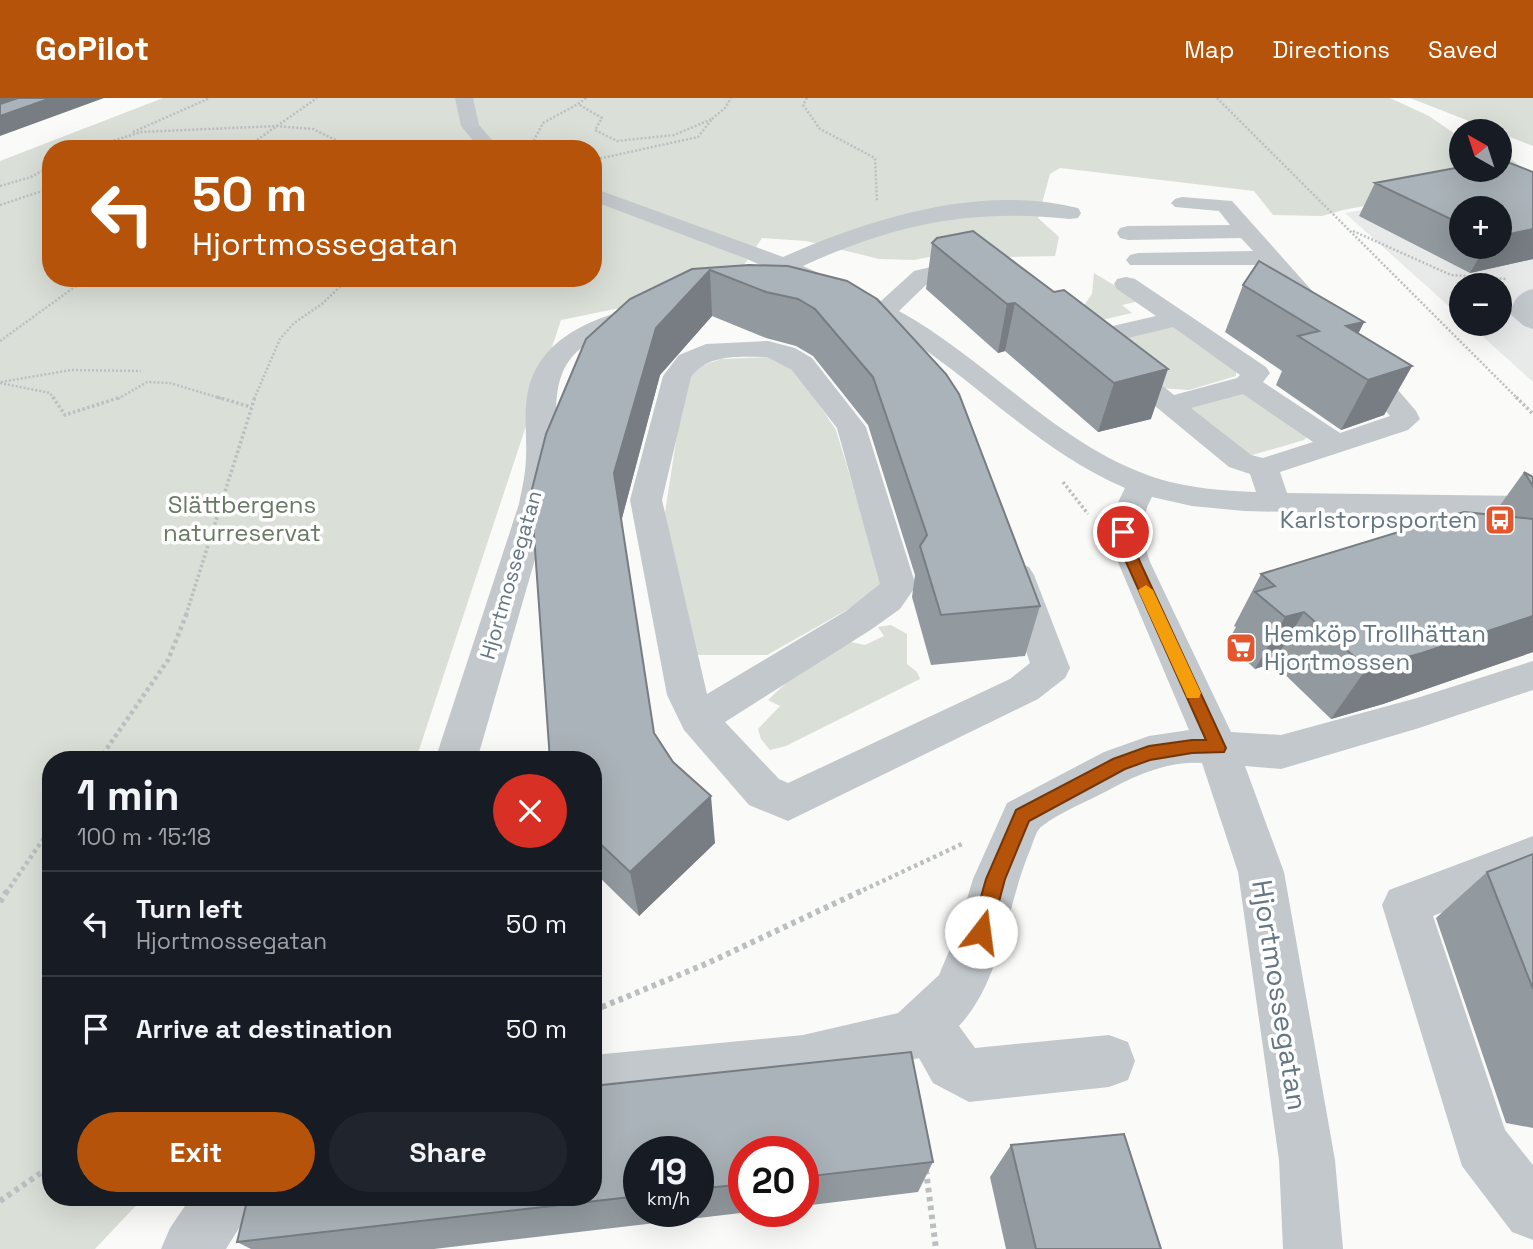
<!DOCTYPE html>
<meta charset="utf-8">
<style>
:root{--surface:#171b24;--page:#20242c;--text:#f1f3f6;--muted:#9ea1a6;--line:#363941;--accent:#b45309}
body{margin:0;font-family:"Space Grotesk",sans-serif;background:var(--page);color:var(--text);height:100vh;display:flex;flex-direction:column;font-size:26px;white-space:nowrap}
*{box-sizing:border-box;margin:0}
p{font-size:23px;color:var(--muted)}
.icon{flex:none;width:38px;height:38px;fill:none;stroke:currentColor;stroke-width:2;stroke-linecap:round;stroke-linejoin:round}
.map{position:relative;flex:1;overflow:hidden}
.side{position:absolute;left:42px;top:653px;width:560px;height:455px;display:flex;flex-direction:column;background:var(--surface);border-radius:28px;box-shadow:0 7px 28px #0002}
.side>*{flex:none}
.banner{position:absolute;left:42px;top:42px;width:560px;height:147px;border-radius:28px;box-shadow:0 7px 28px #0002;background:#b45309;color:#fff;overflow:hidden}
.needle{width:46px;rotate:321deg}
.controls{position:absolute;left:1449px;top:21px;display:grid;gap:14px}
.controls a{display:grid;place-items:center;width:63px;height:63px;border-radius:50%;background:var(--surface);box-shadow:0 7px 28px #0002;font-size:35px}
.speed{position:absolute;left:623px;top:1038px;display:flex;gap:14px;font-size:35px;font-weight:700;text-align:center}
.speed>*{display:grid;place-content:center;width:91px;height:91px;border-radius:50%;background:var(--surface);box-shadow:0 7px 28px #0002;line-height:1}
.speed small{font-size:18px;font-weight:400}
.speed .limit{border:10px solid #d22;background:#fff;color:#111}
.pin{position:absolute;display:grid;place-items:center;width:60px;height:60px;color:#fff;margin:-30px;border:4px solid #fff;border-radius:50%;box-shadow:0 2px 7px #0007}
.me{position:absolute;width:77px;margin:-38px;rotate:15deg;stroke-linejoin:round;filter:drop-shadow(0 0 5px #0008)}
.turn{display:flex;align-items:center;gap:24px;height:147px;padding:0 35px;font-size:32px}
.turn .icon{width:91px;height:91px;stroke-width:2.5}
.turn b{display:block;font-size:49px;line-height:60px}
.round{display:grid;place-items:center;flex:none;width:74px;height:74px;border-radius:37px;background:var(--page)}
.headline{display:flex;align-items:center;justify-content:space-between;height:119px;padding:0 35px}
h1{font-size:42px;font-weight:700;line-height:52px}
.button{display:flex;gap:14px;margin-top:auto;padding:14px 35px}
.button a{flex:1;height:80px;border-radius:42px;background:var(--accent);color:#fff;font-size:28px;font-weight:700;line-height:80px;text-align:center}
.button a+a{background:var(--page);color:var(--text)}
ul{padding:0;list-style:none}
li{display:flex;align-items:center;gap:21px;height:105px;padding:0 35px;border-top:2px solid var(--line)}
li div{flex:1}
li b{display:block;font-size:26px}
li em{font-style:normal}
header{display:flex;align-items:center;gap:42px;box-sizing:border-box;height:98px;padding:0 35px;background:var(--accent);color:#fff}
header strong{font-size:33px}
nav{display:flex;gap:38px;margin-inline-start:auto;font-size:24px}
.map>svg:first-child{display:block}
</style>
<header>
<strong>GoPilot</strong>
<nav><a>Map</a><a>Directions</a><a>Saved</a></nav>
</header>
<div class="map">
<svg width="1533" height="1151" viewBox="0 0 1533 1151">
<rect width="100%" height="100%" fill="#fafaf8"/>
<path fill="#e8e9e9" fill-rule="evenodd" d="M1487,89L1533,105V284L1469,226H1500V187H1461V219L1345,115ZM1461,110H1500V149H1461Z"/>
<path fill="#dadfd7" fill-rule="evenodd" d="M163,0H1390L1429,18L1461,40V72H1500V56L1510,60L1530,77L1343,112L1322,118L1273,117L1254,93L1060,70L1050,76L1038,120L1059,139L1055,158L1010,159L976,150L914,162L879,161L806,143L762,140L742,170L767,180L561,222L416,661L51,662V1099H144L95,1151H0V63ZM51,51H593V180H51Z
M1410,0H1533V48Z
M1094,175L1140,203L1122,207L1132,215L1093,224L1075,220L1092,196Z
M1169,227L1180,230L1236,272V278L1189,292L1159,290L1109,241Z
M769,259L794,269L836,332L884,491L767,557H697L664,421L684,292L695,270L721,261Z
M1238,295L1247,296L1308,338L1304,342L1249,358L1185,309Z
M891,527L907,536V566L917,574L920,581L786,648L770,652L761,641L758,631L780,608L768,602L803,569L846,543L865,547L884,538L878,529Z"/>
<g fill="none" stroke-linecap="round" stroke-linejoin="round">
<path stroke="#bbbfc2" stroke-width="2.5" stroke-dasharray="2 2" stroke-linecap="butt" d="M586,0L578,6L602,20L595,32L617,43L674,37L712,21L698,39L593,62
M807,0L803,7L820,31L875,60L877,103
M1217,0L1518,301
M712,21L725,10L731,0
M133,34L210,0
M87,51L141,34L276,28L313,31L354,51
M244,51L317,0
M525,51L533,44L543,25L578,6
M0,88L31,79L51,68
M0,107L51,90
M1353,133L1451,177L1506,181
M0,243L87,180
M1,284L71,272L141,273
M0,285L50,295L54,301
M118,301L147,284L170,285L223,301
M254,301L280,241L294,225L322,206L349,180"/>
<path stroke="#bbbfc2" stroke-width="3.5" stroke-dasharray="2.5 2.5" stroke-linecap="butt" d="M53,299L65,317L121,299
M217,299L251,309
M1516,299L1533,316
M1063,384L1088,416
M186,517L255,299"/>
<path stroke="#bbbfc2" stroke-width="4.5" stroke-dasharray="3.5 3.5" stroke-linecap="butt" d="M99,662L168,562L187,515
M6,795L51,730
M857,795L964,745"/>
<path stroke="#bbbfc2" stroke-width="6" stroke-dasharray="4.5 4.5" stroke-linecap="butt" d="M0,804L7,793
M593,910L602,909L708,865L861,793
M926,1072L936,1151
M0,1103L51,1068"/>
<path fill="#c3c8cc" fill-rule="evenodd" d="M455,0H473L479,27L500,51H480L461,28Z
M593,90L783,159C872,120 979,86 1078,110L1081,115L1078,120L1070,121C971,110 894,126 803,168L881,203L914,173L976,158L984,160L990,167L986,172L930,183L899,213C988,262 1058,348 1156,380C1188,390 1223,393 1256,394L1250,376L1229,369L1104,266L1108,260L1118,258L1128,260L1174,297L1237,280L1240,277L1173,229L1087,250L1078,248L1074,242L1078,236L1156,218L1117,191L1114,186L1117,181L1126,179L1135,181L1266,269L1270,275L1263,284L1340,335L1390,318L1345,263L1348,257L1358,255L1368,257L1416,313L1420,321L1408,332L1280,374L1287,395L1533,398V418L1510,419L1244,413L1192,408L1152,399C1139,423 1142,439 1150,464L1231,634L1281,637L1417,600L1533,563V592L1419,630L1281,671L1245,668L1284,774L1335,1062L1343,1151H1283L1279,1062L1238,774L1202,665C1168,663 1136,677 1107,693C1086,704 1060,714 1041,729C1035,734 1032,749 1028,757C1006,813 1001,883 959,928L975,950L1109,937L1128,944L1135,963L1128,982L1109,989L969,1004L933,985L919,960L803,989L593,1011V957L803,937L898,915L939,877L957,834L973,781L1007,705L1104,654L1149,638L1189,632L1112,450L1109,423L1125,390C1033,351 968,273 882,224L862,232L830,219L826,214L830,209L839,206L863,214L747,161L593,103ZM1243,296L1313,344L1263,360L1251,357L1191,310Z
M1182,99L1232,103L1331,214L1335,219L1331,224L1322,227L1313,224L1265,167H1130L1126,162L1130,157L1138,155L1253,153L1241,140L1128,142L1120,140L1117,135L1120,130L1128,128L1230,127L1219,113L1175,109L1171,105L1175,101Z
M1533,191V231L1524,228L1510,216C1513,202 1519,194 1533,191Z
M652,207L661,210L665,215L661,220C647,224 632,225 619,230C547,256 556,295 557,358C557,374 554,390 551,406L477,662H435L519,406C522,390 526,375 526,358C527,339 524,319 527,299C536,238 599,216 652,207Z
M768,243L795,250L812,260L866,329L916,488L900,511L872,531L725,624L779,681L788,685L1010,581L1030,565L1000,477L1005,469L1017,465L1029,469L1034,477L1070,570L1065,580L1038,601L788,723L749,707L684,632L667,597L630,402L663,278L679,257L706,246ZM767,259L792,272L837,330L880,486L846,513L707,596L662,402L691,279C709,255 739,259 767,259Z
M1533,738V778L1433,818L1505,1032L1533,1067V1142L1512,1134L1462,1068L1382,807L1389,792Z
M191,1099H255L246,1119L226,1151H161L170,1130Z"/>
</g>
<path fill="#929a9f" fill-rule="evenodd" d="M1533,74V161L1470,175L1359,118L1375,85ZM1461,110L1500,149H1461Z
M973,133L1151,321L1098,334L1005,253L998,255L926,191L932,145Z
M749,167L847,183L1040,508L1025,558L931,567L912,499L915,477L868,327L813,258L796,248L766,240L712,218L660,277L621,424L654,635L715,745L639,818L593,773V662L531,395L692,171Z
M1243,187L1364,224L1358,236L1412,268L1384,317L1341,332L1276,287L1282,273L1225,234Z
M1524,374L1533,379V554L1383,606L1331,621L1273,565L1255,571L1227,545L1236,529L1234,528L1261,476L1493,417Z
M1533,756V1030L1506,1025L1436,820L1487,774Z
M911,954L933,1064L918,1094L803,1108V1054H744V1113H758L434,1151H251L237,1144L248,1099H593V988ZM639,1054H698V1113H639Z
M1011,1047L1161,1151H1006L990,1079Z"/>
<path fill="#777d82" d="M0,0H24L0,8Z
M51,0H104L0,38V18Z
M1533,131V161L1470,175L1485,149H1500V138Z
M710,172L712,218L660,277L621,424L614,375L656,230Z
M1015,205L1005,253L998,255L1007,206Z
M1364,224L1343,266L1346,228Z
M1412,268L1384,317L1341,332L1368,282Z
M1168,271L1151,321L1098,334L1114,285Z
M1304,514L1273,565L1255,571L1285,519Z
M1533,518V554L1383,606L1331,621L1367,570Z
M711,698L715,745L639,818L630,774Z"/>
<path fill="#aab3b9" stroke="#777d82" stroke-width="2" d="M18,0H51L0,18V6Z
M1500,62H1502L1533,74V131L1500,138V110H1461V126L1375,85L1461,69V72H1500Z
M973,133L1054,194L1064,192L1168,271L1114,285L1015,205L1007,206L932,145L937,140Z
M1259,163L1364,224L1346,228L1412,268L1368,282L1298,238L1319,233L1243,187Z
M749,167L788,168L847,183L877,201L946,276L959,296L1040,508L941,517L920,448L927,437L873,279L815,211L798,201L766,194L710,172L656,230L614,375L654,635L673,664L711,698L630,774L593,739V662H550L531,395L546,336L586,241L630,201L692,171Z
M1524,374L1533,379V388Z
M1464,414L1533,421V518L1422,555L1367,570L1304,514L1285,519L1255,494L1275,488L1261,476Z
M1533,756V891L1487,774Z
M911,954L933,1064L803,1079V1054H744V1086L698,1091V1054H639V1098L237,1144L248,1099H593V988Z
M1124,1036L1161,1151H1036L1011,1047Z"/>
<path fill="#b45309" stroke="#753606" stroke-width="2" d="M1123,429L1129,434L1140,464L1226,650L1224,654L1192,655L1150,662L1125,671L1029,723L1005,781L991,834L988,841L981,843L974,841L971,834L986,781L1016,712L1113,661L1149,648L1192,642H1206L1126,464L1116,434Z"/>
<path fill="#f59e0b" d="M1146,487L1153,492L1201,595L1199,600H1187L1185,595L1138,492Z"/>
<defs>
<g id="bus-square" transform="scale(1.575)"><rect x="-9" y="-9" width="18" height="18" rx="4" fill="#e4572e" stroke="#fff"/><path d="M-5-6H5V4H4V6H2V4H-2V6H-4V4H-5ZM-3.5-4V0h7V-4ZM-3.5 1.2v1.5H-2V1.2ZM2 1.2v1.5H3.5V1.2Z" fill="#fff"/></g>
<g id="supermarket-square" transform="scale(1.575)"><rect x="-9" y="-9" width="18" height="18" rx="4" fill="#e4572e" stroke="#fff"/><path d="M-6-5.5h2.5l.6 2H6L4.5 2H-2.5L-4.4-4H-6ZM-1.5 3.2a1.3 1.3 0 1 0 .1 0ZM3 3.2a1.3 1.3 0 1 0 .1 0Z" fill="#fff"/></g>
</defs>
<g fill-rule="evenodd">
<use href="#bus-square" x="1500" y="422"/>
<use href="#supermarket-square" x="1241" y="550"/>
</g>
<g text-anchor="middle" stroke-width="7" stroke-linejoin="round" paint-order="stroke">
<g font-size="21" fill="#657683" stroke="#fff">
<text transform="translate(511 477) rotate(-74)" y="7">Hjortmossegatan</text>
</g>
<g font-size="24" fill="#687a64" stroke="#fff">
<text x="242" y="415">Slättbergens<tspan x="242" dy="28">naturreservat</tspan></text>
</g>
<g font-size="24" fill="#657683" stroke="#fff" text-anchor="end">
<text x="1477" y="430">Karlstorpsporten</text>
<text x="1264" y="544" text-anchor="start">Hemköp Trollhättan<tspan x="1264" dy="28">Hjortmossen</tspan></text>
</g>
<g font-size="28" fill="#657683" stroke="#fff">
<text transform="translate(1280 897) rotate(81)" y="10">Hjortmossegatan</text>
</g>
</g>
</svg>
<div class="controls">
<a><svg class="needle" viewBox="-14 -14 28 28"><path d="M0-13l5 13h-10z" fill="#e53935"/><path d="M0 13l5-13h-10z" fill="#9ea1a6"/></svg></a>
<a>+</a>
<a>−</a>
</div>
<div class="speed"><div>19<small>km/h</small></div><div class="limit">20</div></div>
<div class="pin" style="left:1123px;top:434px;background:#d93025"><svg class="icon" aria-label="arrive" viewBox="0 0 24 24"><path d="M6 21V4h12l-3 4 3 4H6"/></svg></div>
<svg class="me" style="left:981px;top:834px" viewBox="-20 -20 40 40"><circle r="19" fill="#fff"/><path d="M0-13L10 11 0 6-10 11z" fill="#b45309"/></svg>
<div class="banner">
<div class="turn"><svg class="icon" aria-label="left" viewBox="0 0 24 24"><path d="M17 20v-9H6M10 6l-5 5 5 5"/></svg><div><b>50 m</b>Hjortmossegatan</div></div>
</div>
<section class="side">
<div class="headline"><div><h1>1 min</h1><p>100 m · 15:18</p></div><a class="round" style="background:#d93025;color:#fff"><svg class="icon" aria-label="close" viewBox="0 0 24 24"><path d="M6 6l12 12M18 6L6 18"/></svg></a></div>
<ul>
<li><svg class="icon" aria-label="left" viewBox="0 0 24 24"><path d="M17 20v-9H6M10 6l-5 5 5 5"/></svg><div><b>Turn left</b><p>Hjortmossegatan</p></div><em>50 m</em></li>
<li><svg class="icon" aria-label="arrive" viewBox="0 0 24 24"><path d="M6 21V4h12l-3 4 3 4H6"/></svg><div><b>Arrive at destination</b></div><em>50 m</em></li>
</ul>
<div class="button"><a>Exit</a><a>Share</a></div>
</section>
</div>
